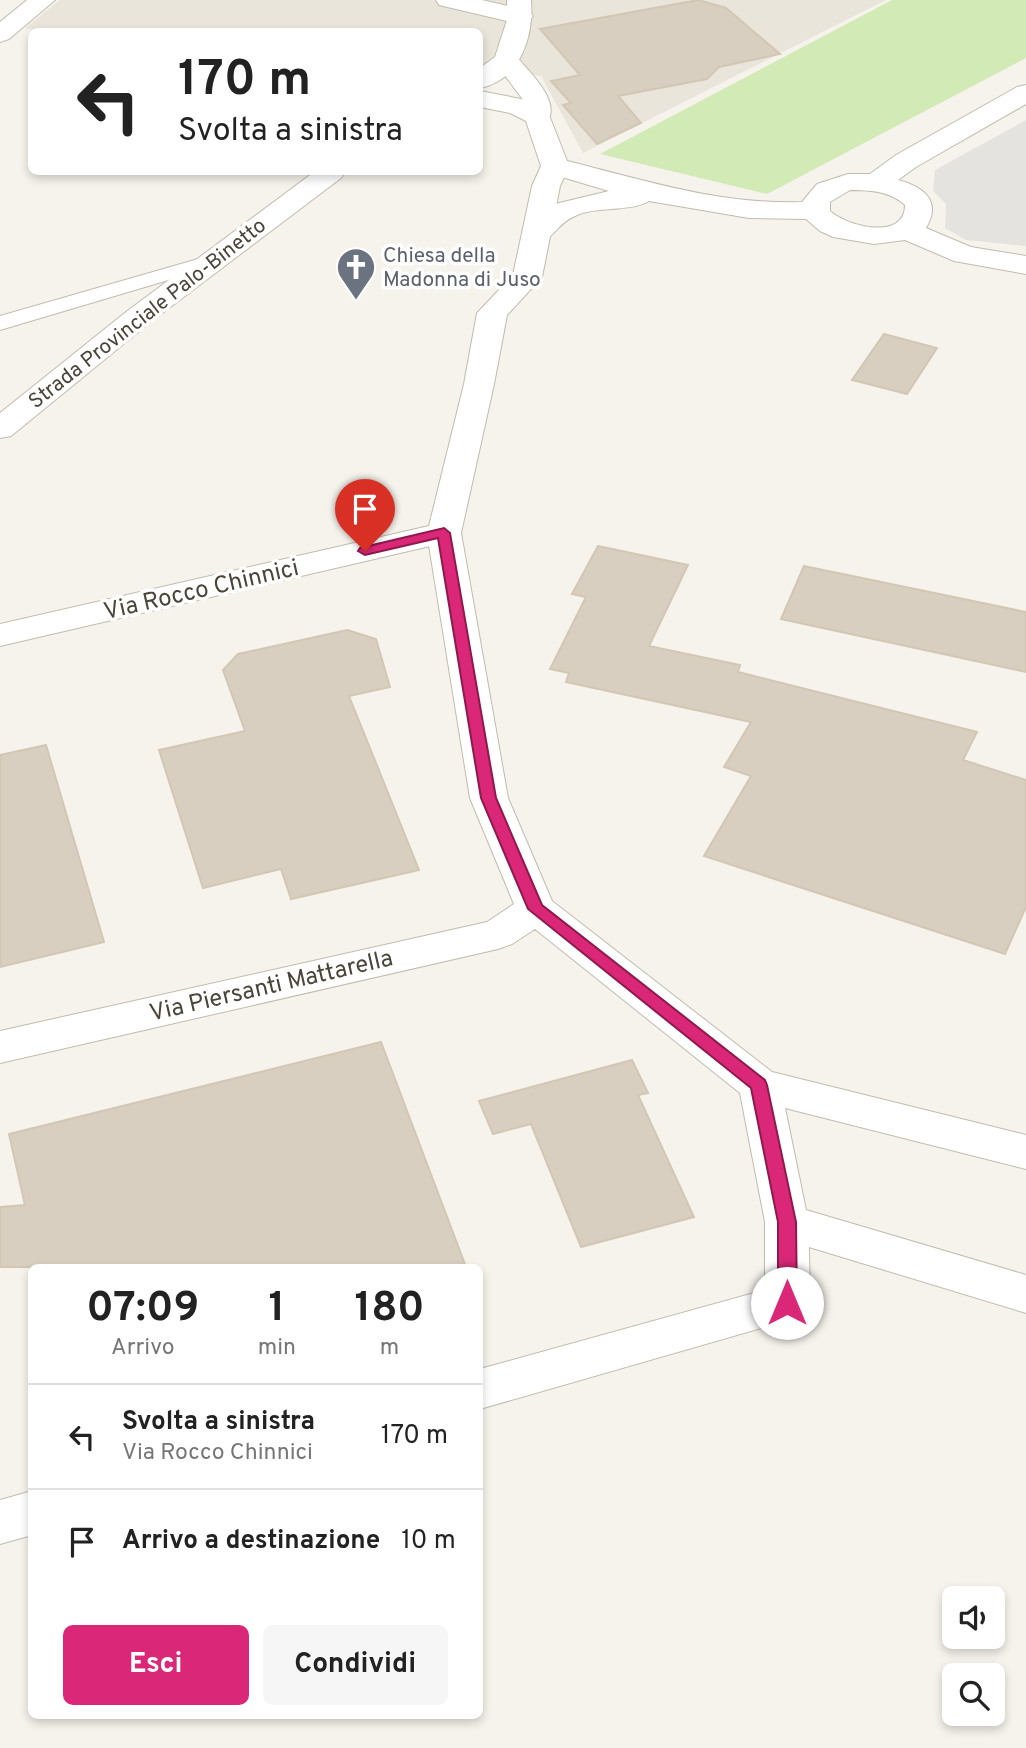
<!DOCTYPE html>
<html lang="it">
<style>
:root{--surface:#fff;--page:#f6f6f6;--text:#222;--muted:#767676;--line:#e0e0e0;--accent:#db2777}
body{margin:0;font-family:Overpass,sans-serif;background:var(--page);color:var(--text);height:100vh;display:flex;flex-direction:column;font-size:26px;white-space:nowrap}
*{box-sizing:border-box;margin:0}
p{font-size:23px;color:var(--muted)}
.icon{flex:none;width:38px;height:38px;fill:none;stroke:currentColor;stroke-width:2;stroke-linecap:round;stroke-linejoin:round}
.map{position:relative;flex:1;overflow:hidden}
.drawer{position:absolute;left:28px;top:1264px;width:455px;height:455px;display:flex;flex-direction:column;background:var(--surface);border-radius:10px;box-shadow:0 4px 10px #0003}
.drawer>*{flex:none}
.hud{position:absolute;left:28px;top:28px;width:455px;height:147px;border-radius:10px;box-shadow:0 4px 10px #0003;background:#fff;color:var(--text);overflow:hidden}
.buttons{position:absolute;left:942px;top:1586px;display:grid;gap:14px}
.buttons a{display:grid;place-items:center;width:63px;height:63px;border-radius:10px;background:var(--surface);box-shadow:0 4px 10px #0003;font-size:35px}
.pin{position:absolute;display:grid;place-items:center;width:60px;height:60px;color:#fff;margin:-72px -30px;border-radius:50% 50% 50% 0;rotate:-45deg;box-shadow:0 0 7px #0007}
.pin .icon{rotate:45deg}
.me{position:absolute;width:77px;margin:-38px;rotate:0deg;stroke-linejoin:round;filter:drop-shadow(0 0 5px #0008)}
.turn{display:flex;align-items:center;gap:24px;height:147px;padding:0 35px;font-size:32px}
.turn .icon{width:91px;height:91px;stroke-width:2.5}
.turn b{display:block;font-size:49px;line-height:60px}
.eta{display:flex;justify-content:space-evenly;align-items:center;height:119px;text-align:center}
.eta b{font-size:42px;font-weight:700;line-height:49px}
.action{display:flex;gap:14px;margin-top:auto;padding:14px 35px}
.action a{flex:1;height:80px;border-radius:10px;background:var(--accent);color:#fff;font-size:28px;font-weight:700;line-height:80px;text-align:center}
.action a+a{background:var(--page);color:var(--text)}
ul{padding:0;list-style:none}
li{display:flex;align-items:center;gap:21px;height:105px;padding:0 35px;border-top:2px solid var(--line)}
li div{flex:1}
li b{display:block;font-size:26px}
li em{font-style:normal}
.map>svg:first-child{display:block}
</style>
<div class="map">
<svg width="1026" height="1748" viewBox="0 0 1026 1748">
<rect width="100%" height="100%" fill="#f6f3ec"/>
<path fill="#eae5da" d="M60,0H886L583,153L541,76L480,70V32H42L25,28Z"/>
<path fill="#d2eab5" d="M892,0H1026V58L767,194L600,154Z"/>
<path fill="#e5e3e0" d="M1026,120V246L966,240L945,228L946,204L933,191L935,170Z"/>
<path fill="#d8cfc1" stroke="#d3c7b4" stroke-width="2" d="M698,0L726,8L780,54L719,67L707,79L618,96L641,123L597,144L563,105L571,103L551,81L580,75L540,29Z
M884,334L937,348L907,394L852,380Z
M598,546L688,565L649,646L740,665L738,672L977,732L963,760L1026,780V907L1005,954L704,856L751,776L724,767L751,722L566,682L569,673L550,669L586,597L572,594Z
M804,566L1026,612V672L781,619Z
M347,630L376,639L390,687L349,696L419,870L291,899L281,869L203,888L159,750L245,731L223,670L238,654Z
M46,745L104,942L0,967V755Z
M381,1042L466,1267H0V1207L25,1205L9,1134Z
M632,1060L648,1093L638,1095L694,1217L581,1247L531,1124L493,1134L479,1101Z"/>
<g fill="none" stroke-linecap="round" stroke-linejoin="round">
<g stroke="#c2bbae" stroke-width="2">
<path id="service" d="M212,255L219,257L223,261L219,265L0,330V316Z"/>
</g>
<g stroke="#c2bbae" stroke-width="2">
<path id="minor" d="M27,0H55L9,39L0,42V22Z
M436,0H482L529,11L533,16L529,21L520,24L439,5Z
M507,53L516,56C528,71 562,101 547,122L538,124L529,122L525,116L524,101L494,61L498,56Z
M1026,85V104L916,167L898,180C924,187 942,201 926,228L971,247L1026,256V274L954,261L905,240L874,244L833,237L820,231L806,219L749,218L649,201C628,213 596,205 573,217C553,226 553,247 526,240L522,234L551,205L609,191L545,172L541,166L545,160L555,158C638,178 715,205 802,202L817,184L848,174H870L896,155L1017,87ZM850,190C869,190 890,191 905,205C905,241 848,227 830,211V202Z
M444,523L456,526L461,533L508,798L552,901L772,1072L1026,1135V1169L785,1108L806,1210L1026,1275V1313L809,1247L810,1303L803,1316L480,1409V1369L765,1290V1222L740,1093L535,929L512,944L498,949L0,1063V1031L487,922L514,904L470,798L427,533L432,526Z
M32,1491V1535L0,1544V1500Z"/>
</g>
<g stroke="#c2bbae" stroke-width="2">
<path id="tertiary" d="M507,0H531C534,37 520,80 480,88V68L495,57L507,20Z
M480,91L526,100L547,110L569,166L560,186L542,277L507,315L494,384L461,533L456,540L0,646V624L429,526L464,384L477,313L513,275L532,186L541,166L526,121L510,113L480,107Z
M314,172H345L341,178L148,324L11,436L0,438V413L126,312Z"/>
</g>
<use href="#service" fill="#fff" fill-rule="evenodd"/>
<use href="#minor" fill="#fff" fill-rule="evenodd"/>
<use href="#tertiary" fill="#fff" fill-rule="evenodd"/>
</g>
<path fill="#db2777" stroke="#8e194d" stroke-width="2" d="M444,528L450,533L496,798L542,905L765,1080L767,1085L796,1222L797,1303L794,1309L787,1311L781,1309L778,1303V1222L751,1088L528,909L481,798L438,538L365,555L358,551L360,548Z"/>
<defs>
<g id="church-pin" transform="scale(2.0125)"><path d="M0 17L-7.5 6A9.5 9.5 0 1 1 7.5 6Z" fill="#6b7280" stroke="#fff"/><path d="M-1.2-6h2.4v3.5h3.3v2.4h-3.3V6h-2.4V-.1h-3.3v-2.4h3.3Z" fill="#fff"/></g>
</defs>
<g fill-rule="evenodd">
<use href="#church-pin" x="356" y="267"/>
</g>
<g text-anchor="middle" stroke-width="7" stroke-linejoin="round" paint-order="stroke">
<g font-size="21" fill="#5b616d" stroke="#fff" text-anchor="start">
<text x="383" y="262">Chiesa della<tspan x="383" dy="24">Madonna di Juso</tspan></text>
</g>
<g font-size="21" fill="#4b4439" stroke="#fff">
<text transform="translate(147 313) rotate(-38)" y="7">Strada Provinciale Palo-Binetto</text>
</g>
<g font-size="24" fill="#4b4439" stroke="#fff">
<text transform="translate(201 589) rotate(-13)" y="8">Via Rocco Chinnici</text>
<text transform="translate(271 985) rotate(-13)" y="8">Via Piersanti Mattarella</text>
</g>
</g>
</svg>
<div class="buttons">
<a><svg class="icon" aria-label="sound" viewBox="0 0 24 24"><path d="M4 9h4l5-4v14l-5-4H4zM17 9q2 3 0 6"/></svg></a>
<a><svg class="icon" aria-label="search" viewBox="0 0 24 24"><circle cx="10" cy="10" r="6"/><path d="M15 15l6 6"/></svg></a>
</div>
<div class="pin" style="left:365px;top:551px;background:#d93025"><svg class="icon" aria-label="arrive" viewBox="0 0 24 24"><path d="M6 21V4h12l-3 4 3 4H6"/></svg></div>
<svg class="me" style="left:787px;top:1303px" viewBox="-20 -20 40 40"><circle r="19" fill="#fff"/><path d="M0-13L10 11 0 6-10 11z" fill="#db2777"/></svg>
<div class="hud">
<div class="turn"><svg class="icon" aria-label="left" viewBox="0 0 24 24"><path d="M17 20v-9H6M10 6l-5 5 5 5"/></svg><div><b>170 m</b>Svolta a sinistra</div></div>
</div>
<section class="drawer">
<div class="eta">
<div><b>07:09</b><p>Arrivo</p></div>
<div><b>1</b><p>min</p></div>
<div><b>180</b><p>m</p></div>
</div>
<ul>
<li><svg class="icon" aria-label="left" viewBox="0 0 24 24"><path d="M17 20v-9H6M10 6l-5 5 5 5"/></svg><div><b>Svolta a sinistra</b><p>Via Rocco Chinnici</p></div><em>170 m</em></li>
<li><svg class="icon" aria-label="arrive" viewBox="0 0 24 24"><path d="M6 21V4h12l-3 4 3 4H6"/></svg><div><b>Arrivo a destinazione</b></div><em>10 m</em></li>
</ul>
<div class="action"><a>Esci</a><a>Condividi</a></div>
</section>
</div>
